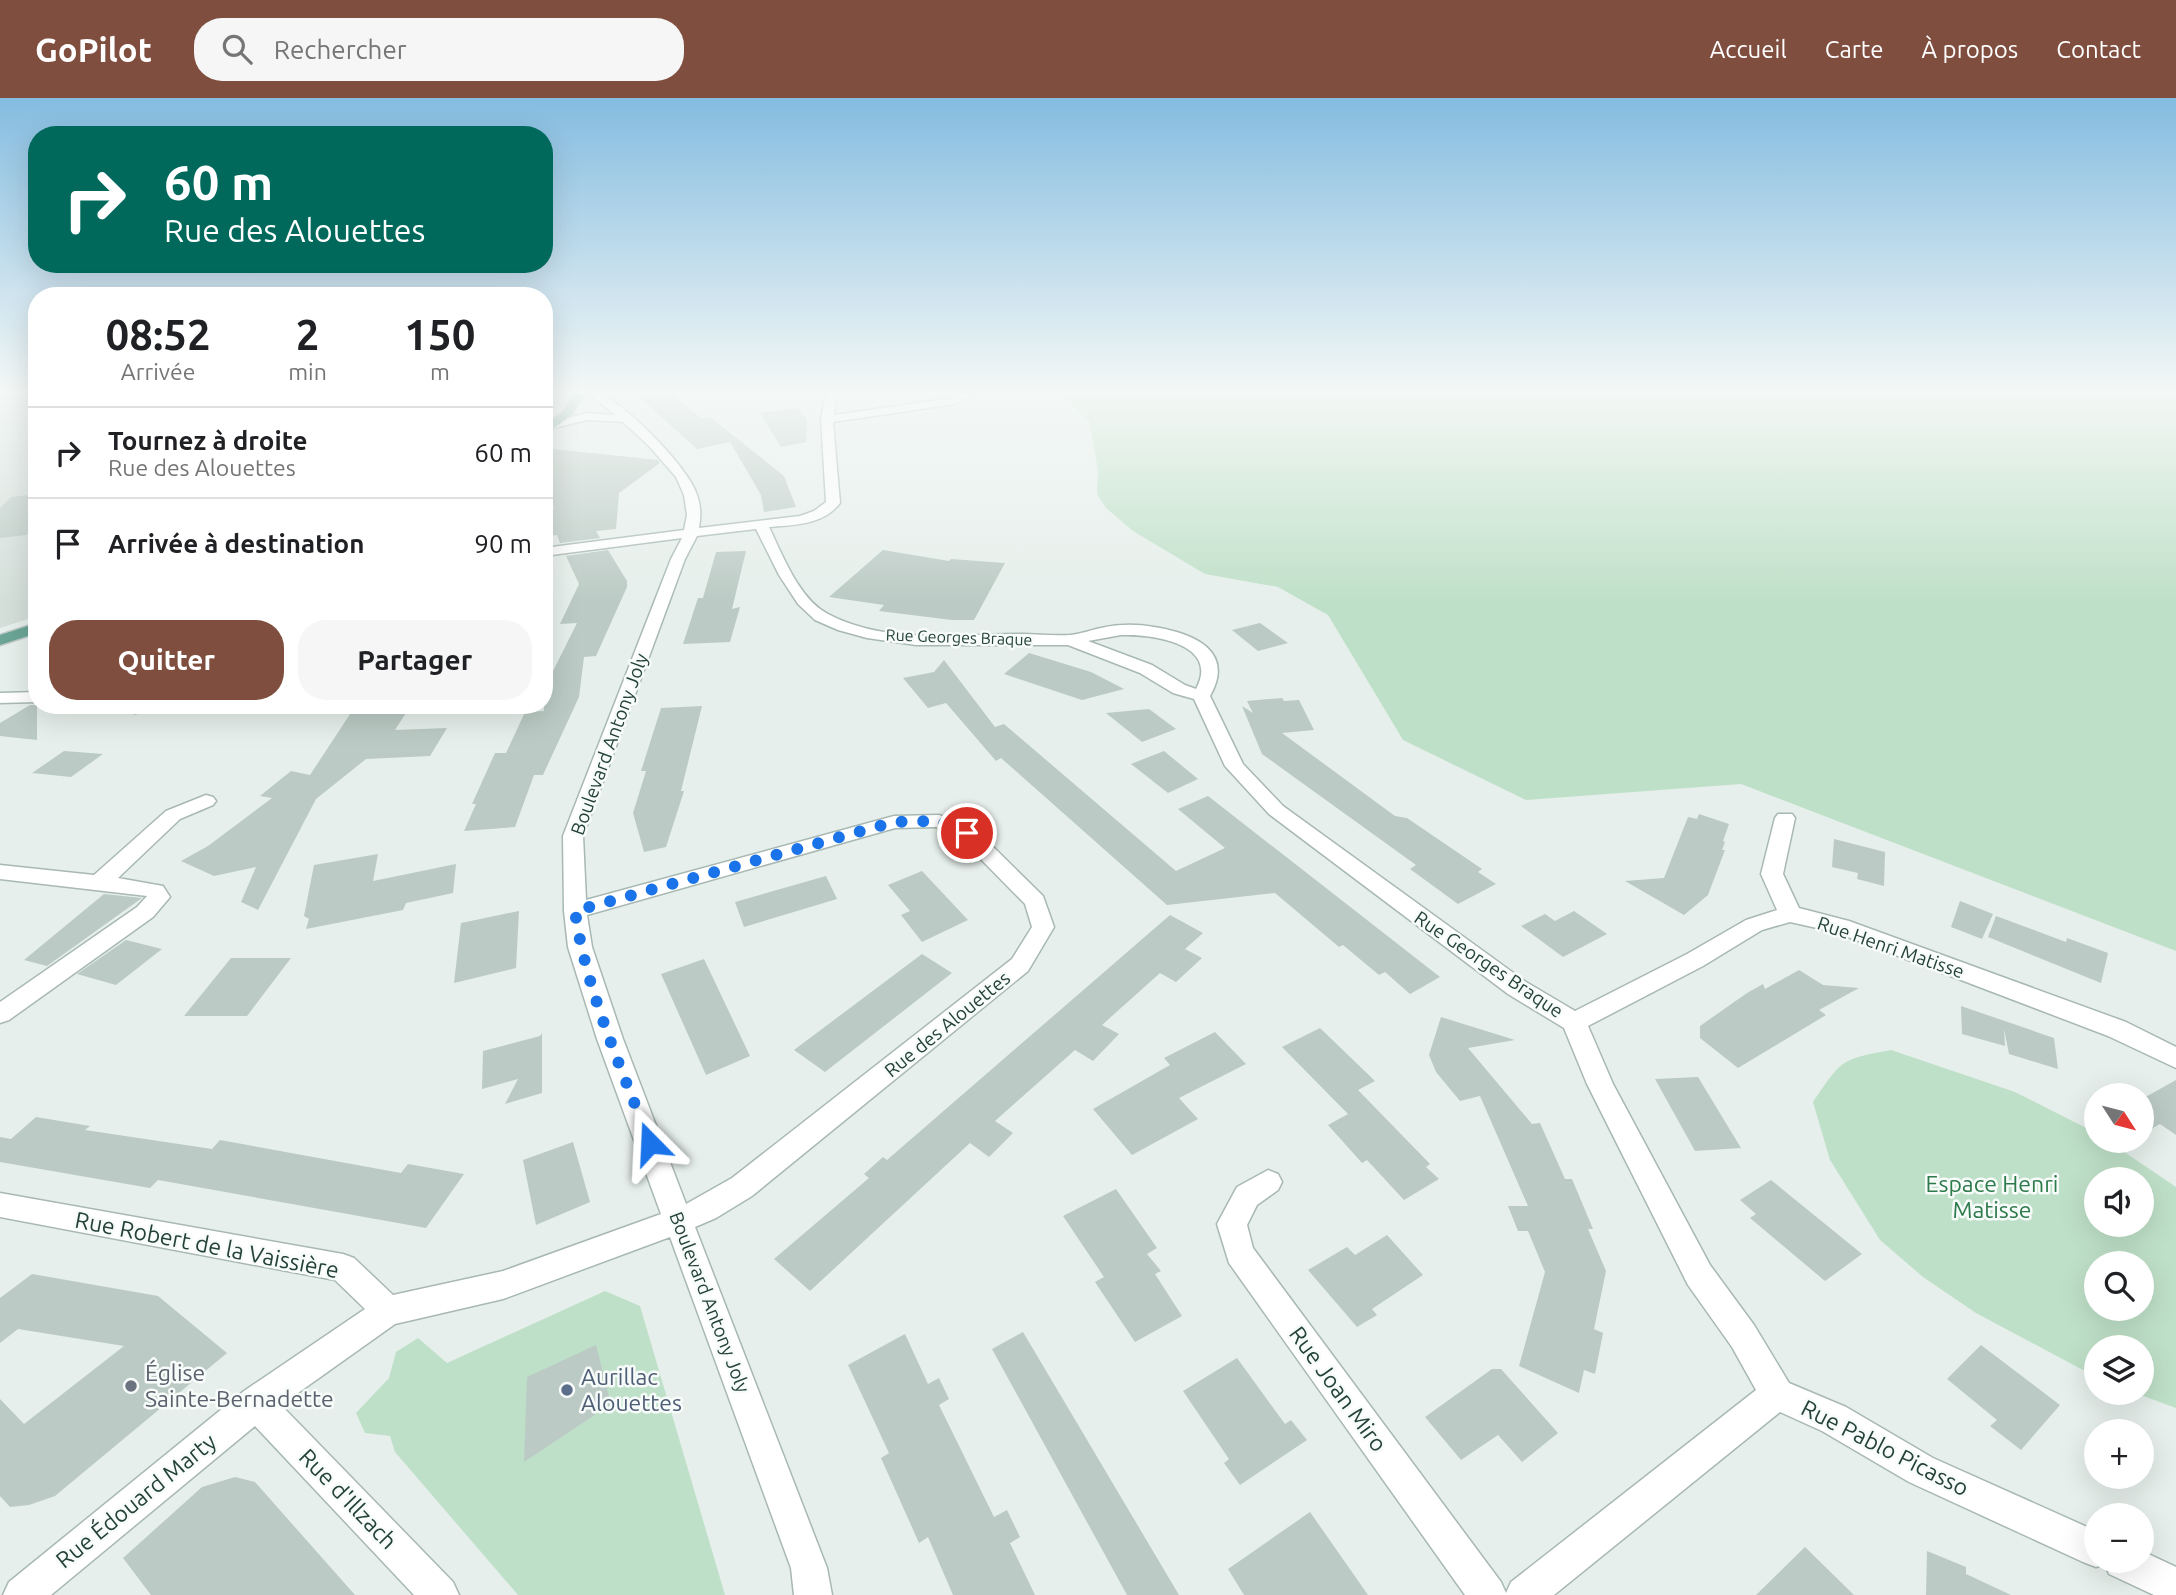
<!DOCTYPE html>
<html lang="fr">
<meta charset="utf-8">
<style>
:root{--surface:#fff;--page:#f6f6f6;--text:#202124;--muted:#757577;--line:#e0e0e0;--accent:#7f4e3f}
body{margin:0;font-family:Ubuntu,sans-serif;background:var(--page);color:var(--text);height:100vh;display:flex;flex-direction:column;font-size:26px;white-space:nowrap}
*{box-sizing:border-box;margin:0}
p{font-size:23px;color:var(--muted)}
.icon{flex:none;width:38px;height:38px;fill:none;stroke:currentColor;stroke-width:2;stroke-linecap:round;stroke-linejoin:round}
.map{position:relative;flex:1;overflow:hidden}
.drawer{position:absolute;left:28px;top:189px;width:525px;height:427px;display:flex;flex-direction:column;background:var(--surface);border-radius:28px;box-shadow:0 7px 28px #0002}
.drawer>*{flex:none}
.guide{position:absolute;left:28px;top:28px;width:525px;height:147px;border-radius:28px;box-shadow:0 7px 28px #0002;background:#00695c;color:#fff;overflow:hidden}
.needle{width:46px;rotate:126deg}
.controls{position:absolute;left:2084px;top:985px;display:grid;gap:14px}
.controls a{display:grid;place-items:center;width:70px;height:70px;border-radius:50%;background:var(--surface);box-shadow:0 7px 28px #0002;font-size:35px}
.pin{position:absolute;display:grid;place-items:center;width:60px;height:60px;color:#fff;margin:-30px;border:4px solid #fff;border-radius:50%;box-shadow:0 2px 7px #0007}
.me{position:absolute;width:77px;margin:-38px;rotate:339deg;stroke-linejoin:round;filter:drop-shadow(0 0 5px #0008)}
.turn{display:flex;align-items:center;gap:24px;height:147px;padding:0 21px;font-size:32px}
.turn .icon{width:91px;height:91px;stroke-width:2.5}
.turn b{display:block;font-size:49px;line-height:60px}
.eta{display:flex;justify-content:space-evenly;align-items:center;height:119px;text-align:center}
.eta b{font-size:42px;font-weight:700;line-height:49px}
.primary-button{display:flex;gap:14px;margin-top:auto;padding:14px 21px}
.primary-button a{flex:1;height:80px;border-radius:28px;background:var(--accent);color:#fff;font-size:28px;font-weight:700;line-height:80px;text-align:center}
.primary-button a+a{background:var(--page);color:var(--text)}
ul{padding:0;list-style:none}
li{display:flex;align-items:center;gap:21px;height:91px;padding:0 21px;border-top:2px solid var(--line)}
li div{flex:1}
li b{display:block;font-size:26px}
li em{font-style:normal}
header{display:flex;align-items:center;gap:42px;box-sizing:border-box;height:98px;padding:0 35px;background:var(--accent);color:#fff}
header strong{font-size:33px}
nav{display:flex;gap:38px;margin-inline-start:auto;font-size:24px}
.search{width:490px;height:63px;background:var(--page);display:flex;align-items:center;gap:18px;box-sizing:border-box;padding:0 24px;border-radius:28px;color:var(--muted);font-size:26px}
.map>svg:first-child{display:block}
</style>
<header>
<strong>GoPilot</strong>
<div class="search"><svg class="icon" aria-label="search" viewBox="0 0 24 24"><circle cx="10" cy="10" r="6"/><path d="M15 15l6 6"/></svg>Rechercher</div>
<nav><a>Accueil</a><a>Carte</a><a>À propos</a><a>Contact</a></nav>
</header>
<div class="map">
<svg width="2176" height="1497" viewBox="0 0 2176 1497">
<rect width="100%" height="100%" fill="#e6efeb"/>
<path fill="#d4dfda" d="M0,296H37V518L0,530Z"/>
<path fill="#bfe0c8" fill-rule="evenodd" d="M1061,296H2176V853L1741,686L1526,702L1403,642L1328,517L1278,489L1205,476L1133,433L1106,410L1097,396L1098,373L1090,325Z
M1891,952L2015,994L2094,1034L2096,1043H2108L2176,1089V1310L2135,1295H2142V1250H2096V1279L1976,1215L1923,1179L1880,1142L1830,1062L1813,1004C1843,961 1839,962 1891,952ZM2096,1082H2142V1127H2096ZM2096,1166H2142V1211H2096Z
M605,1193L640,1208L725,1497H518L395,1354L390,1338L365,1335L356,1315L389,1280L396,1254L418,1240L447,1265Z"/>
<path fill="#bbcac4" d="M636,296H671L702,321L710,319L784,378L796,409L764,414L761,397L730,344L697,351Z
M798,310L807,322L806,344L781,349L760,315Z
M544,350L658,362L660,365L619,395L616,431L596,433L600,440L560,445L557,437L546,438L554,409L544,408Z
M37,396V428L26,437L0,440V410L11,399Z
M608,452L627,483V489L596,558L584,559L579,599L543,677H534L515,729L464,733L476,706H472L495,655H506L525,614L544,613V579H550L577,525L560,526L579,486L566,458Z
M883,452L949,463L951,461L1005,465L974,522H952L879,513L884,507L829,499Z
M746,453L732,511L740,509L730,544L683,546L698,500H703L716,454Z
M1260,525L1288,545L1258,553L1232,532Z
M1029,555L1091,574L1124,591L1082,602L1004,576Z
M944,562L995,629L1004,626L1176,773L1225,750L1178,711L1208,698L1440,879L1410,896L1385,874L1379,877L1343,847L1339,849L1275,795L1167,807L1001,660L996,663L946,605L928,610L903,580L934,574Z
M1282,600L1284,603L1299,602L1314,632L1282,635L1395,718L1407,720L1482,771L1478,774L1496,786L1458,806L1410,771L1416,767L1262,656L1242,608L1253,615L1247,603Z
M30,607H37V642L0,638V625Z
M356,607H393L388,616L406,615L395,632L447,630L430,658L366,661L316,701L258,812L241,804L256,769L214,778L181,763L208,748L272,700L260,698L291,673L310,677Z
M702,608L681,693H684L666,749L644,754L633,715L646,673H641L661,610Z
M1149,611L1176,631L1142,644L1106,615Z
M64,653L103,656L71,679L32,675Z
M1164,653L1198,681L1168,695L1131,666Z
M1699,716L1729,726L1723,743L1725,744L1722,752H1725L1708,797L1684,817L1625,783L1664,780L1688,719L1697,721Z
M1834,741L1885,754L1884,788L1857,781L1858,775L1832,769Z
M378,756L373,783L456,766L453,795L406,805L403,812L306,831L309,821L304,818L314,767Z
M922,773L968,822L922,844L901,817L910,813L888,787Z
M826,778L837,801L744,829L735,804Z
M104,796L142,800L47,868L24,862Z
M1960,803L1993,816L1982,841L1951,829Z
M519,813L516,870L454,885L461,825Z
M1574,813L1607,836L1563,859L1521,828L1545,816L1555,823Z
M1170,817L1203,835L1185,851L1202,860L1176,884L1160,875L1102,927L1119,936L1093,963L1075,952L995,1023L1013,1035L989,1059L970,1045L810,1193L774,1161L869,1080L864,1076L883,1059L887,1062Z
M1996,818L2066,844L2067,840L2108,855L2101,885L1988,839Z
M126,842L162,851L116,887L77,876Z
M922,856L952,875L825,974L794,952Z
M231,860H291L247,918H184Z
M704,861L750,958L706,977L661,876Z
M1799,872L1823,887L1859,890L1819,912L1826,917L1738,970L1700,940V928L1747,895L1763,886L1765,891Z
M1961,908L2054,940L2058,971L2009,956L2004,931L2005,948L1962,936Z
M1441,919L1515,942L1468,950L1532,1026L1540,1025L1565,1081H1572L1593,1131H1588L1606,1173L1594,1231L1603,1235L1595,1276L1584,1272L1579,1295L1519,1268L1545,1174L1528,1133H1518L1508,1108H1528L1480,998L1460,1003L1436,974L1429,957Z
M1320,930L1375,983L1358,992L1430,1066L1426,1069L1439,1081L1404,1102L1367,1062L1362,1065L1328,1027L1348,1016L1282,949Z
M1215,934L1246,966L1179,1000L1198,1021L1132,1057L1093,1011L1170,967L1164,960Z
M542,935V995L505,1006L518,981L482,991L483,953L540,938Z
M1698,979L1741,1050L1695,1053L1655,981Z
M2176,982V1037L2160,1026L2142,1036V1001Z
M36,1019L90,1028L85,1032L212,1051L220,1042L401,1075L408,1066L464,1076L426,1130L158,1082L150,1090L0,1064V1039L11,1041Z
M573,1044L590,1104L536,1127L523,1062Z
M1771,1082L1862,1156L1825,1183L1750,1120L1756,1116L1740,1102Z
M1116,1091L1157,1150L1147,1156L1161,1173L1155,1176L1182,1218L1135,1244L1095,1184L1104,1179L1063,1118Z
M1387,1137L1423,1177L1372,1211L1377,1217L1357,1229L1308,1172L1347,1149L1355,1157Z
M32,1176L158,1198L227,1255L55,1398L29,1407L10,1409L0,1398V1301L24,1326L124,1248L18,1231L0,1245V1200Z
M1023,1234L1179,1497H1127L992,1251Z
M905,1236L928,1286L939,1280L949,1301L939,1307L994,1419L1007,1412L1020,1439L1010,1445L1035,1497H953L928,1439L919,1445L881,1360L889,1355L848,1267Z
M596,1247L611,1306L524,1364L527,1279Z
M1981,1247L2060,1307L2021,1352L1990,1328L1997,1322L1947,1281Z
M1237,1260L1285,1326L1291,1322L1307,1342L1240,1387L1224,1365L1229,1361L1183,1293Z
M1492,1271H1501L1558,1335L1522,1364L1498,1337L1461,1362L1425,1319Z
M235,1379L255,1384L355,1497H151L123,1460L202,1389Z
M1310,1414L1368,1497H1244L1228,1471Z
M1805,1449L1854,1497H1756Z
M1927,1453L1966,1469V1476L2011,1497H1926Z"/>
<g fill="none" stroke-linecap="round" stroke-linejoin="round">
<g stroke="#a8b8b2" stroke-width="3">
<path id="minor" d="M589,296C592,296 596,295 600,296C626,306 689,370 697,397C701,408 701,419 699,430L800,418L814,413L826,404L821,321L826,296H837L834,317L953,300L961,296H977L955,306L833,324L840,405C823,427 795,427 769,429C783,458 799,501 828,516C887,547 959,536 1022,536C1038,536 1054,538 1070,537C1081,536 1091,532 1101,530C1118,526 1137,526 1154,529C1192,535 1236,552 1210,598L1243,666L1283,708L1526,884L1575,913L1687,856L1746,822L1777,812L1761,776L1775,720L1778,716H1792L1795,720L1783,776L1799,810L1849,823L2126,924L2176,949V970L2108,938L1835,834L1790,824L1762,832L1703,868L1588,928L1613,986L1710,1167L1754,1227L1789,1285L1846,1309L1933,1360L2096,1433V1463H2142V1453L2176,1469V1497H2154L2109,1476L2105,1466L2096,1469L2083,1464L1909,1384L1822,1333L1780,1314L1554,1497H1465L1229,1165L1217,1126L1237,1089L1268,1072L1278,1076L1282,1084L1278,1092L1257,1107L1247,1127L1253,1150L1501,1484L1506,1495L1511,1484L1756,1292L1732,1249L1688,1187L1587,986L1564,930L1508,896L1269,716L1225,668L1194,601L1173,595L1140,575L1068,547H916L867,540L838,532L815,522L798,506L779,477L756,431L697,438L685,461L583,738L586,802L894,718L939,717L974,730L1043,798L1054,829L1028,873L752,1098L716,1120L695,1129L827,1470L832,1497H794L791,1470L670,1139L503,1201L395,1226L281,1307L453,1484L459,1497H414L255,1328L51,1497H3L9,1484L244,1293L365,1211L335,1182L0,1119V1095L343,1156L354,1160L393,1197L503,1173L661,1116L597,941L568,849L564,813L563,738L671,461L682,440L544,458V450L684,432L687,417L684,397L676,379L649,348L623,324L588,322L549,331V325L587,315L615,317ZM1121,537C1151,536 1221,545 1196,591L1185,587L1152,567L1088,543ZM936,729L960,740L1025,806L1032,829L1012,861L732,1080L686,1106L623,941L592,849L587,817L895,730Z
M37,594V604L0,605V595Z
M104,607H143L145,610L136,615L107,611Z
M206,697L213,699L216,703L213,707L180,721L118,780L163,788L170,799L153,819L9,922L0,925V904L137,809L147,798L0,781V767L94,777L166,713Z"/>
</g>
<g stroke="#c2cac8" stroke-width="3">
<path id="major" d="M574,296H585L571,318L544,337V327L563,314Z
M37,525V535L0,547V537Z"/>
</g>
<use href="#minor" fill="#fff" fill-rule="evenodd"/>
<use href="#major" fill="#6aa596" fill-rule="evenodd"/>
</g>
<linearGradient id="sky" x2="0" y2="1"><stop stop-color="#84bce0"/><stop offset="0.58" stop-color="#f4f8f6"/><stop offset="1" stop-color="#f4f8f6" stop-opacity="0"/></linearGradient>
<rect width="2176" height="506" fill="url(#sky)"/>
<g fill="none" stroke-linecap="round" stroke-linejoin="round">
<path stroke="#1a73e8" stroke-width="12" stroke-dasharray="0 21.6" d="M650,1045C621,969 586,893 575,813L894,724L939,723L967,735"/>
</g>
<circle fill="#6b7280" stroke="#f7fbf9" stroke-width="2.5" cx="131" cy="1288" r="7"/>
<circle fill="#5c6f8a" stroke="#f7fbf9" stroke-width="2.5" cx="567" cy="1292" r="7"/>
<g text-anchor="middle" stroke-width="5" stroke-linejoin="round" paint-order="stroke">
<g font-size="16" fill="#24423a" stroke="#f7fbf9">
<text transform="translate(959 539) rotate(2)" y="6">Rue Georges Braque</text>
</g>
<g font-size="19" fill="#24423a" stroke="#f7fbf9">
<text transform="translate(609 646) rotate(-70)" y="7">Boulevard Antony Joly</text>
<text transform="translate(1891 849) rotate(19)" y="7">Rue Henri Matisse</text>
<text transform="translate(1489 866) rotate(34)" y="7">Rue Georges Braque</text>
<text transform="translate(947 926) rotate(-39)" y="7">Rue des Alouettes</text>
<text transform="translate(710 1204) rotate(69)" y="7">Boulevard Antony Joly</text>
</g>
<g font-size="23" fill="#2d7a4b" stroke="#f7fbf9">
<text x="1992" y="1094">Espace Henri<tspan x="1992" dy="26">Matisse</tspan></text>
</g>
<g font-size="23" fill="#24423a" stroke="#f7fbf9">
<text transform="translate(207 1147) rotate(11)" y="8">Rue Robert de la Vaissière</text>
<text transform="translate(1338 1291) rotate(54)" y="8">Rue Joan Miro</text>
<text transform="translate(1885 1350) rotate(27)" y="8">Rue Pablo Picasso</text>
<text transform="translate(348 1401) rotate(46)" y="8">Rue d'Illzach</text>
<text transform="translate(136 1403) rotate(-39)" y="8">Rue Édouard Marty</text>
</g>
<g font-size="23" fill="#5b616d" stroke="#f7fbf9" text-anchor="start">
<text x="145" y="1283">Église<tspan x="145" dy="26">Sainte-Bernadette</tspan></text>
</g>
<g font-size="23" fill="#4e5e75" stroke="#f7fbf9" text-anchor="start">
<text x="581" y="1287">Aurillac<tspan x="581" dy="26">Alouettes</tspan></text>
</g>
</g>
</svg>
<div class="controls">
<a><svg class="needle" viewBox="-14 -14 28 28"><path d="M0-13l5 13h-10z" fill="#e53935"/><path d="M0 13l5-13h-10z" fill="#757577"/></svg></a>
<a><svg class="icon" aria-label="sound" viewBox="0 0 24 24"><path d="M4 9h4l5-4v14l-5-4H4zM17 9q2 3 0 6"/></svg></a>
<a><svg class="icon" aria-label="search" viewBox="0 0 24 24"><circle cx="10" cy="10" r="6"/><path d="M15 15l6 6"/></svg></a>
<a><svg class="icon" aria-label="layers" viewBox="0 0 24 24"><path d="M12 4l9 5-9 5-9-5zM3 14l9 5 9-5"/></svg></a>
<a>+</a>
<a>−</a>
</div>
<div class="pin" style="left:967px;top:735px;background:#d93025"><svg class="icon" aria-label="arrive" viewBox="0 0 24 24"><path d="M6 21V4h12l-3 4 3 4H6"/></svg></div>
<svg class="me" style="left:650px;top:1045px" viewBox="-20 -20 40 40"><path d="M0-17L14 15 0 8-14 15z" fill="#1a73e8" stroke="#fff" stroke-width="4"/></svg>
<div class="guide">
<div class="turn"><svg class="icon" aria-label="right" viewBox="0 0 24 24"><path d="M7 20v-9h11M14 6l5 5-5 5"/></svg><div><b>60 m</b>Rue des Alouettes</div></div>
</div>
<section class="drawer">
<div class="eta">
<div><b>08:52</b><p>Arrivée</p></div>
<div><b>2</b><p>min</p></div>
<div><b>150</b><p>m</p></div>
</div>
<ul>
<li><svg class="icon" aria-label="right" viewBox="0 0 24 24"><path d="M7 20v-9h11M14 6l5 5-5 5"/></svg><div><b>Tournez à droite</b><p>Rue des Alouettes</p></div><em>60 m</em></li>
<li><svg class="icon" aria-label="arrive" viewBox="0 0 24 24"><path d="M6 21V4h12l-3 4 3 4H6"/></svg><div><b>Arrivée à destination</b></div><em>90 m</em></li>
</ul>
<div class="primary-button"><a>Quitter</a><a>Partager</a></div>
</section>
</div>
